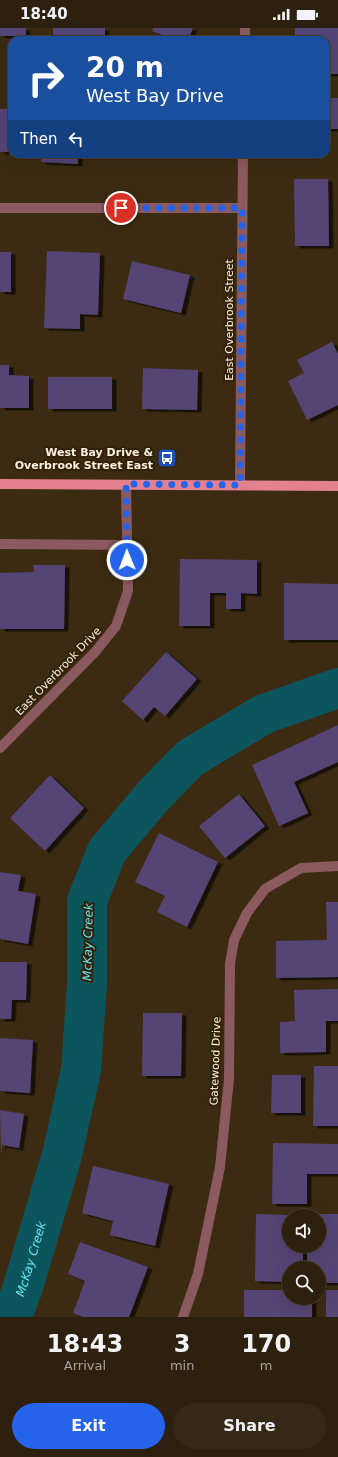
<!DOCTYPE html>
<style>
:root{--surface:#2d200e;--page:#352817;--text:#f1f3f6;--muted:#a7a39e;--line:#483e2e;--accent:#2563eb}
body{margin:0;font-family:"DejaVu Sans",sans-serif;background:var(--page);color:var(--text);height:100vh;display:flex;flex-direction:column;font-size:15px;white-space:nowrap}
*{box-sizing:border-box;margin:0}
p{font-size:13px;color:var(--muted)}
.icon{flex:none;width:22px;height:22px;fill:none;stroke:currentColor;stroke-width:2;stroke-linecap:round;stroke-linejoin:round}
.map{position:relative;height:1289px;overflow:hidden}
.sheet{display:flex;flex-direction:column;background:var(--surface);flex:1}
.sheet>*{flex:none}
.banner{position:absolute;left:8px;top:8px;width:322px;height:122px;border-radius:12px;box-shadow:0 4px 16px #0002,0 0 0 1px var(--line);background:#1a4fa0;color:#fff;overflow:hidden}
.tools{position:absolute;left:282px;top:1181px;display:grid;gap:8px}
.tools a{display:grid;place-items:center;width:44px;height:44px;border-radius:50%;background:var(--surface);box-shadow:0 4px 16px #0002,0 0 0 1px var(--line);font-size:20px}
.pin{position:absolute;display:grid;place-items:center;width:34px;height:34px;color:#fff;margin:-17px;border:2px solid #fff;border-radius:50%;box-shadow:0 1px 4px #0007}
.me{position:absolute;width:44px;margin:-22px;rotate:359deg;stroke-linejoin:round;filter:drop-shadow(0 0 3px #0008)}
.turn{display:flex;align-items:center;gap:14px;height:84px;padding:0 12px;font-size:18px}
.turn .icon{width:52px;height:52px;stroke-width:2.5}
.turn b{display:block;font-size:28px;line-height:34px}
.then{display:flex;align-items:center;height:38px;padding:0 12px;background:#0003;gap:8px;font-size:15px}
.eta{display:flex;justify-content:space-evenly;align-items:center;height:68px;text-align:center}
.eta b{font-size:24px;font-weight:600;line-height:28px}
.button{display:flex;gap:8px;margin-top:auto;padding:8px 12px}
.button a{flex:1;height:46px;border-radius:24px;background:var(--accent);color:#fff;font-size:16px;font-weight:600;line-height:46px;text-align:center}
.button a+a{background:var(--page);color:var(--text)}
.status{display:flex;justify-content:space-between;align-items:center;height:28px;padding:0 20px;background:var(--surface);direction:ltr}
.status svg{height:11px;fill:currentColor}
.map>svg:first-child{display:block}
</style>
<div class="status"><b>18:40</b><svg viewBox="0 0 49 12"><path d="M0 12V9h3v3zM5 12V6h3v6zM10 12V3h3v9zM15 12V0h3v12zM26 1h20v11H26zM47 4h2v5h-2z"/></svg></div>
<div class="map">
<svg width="338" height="1289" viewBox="0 0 338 1289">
<defs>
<filter id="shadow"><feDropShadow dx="4.5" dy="2.5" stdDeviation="0" flood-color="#0009"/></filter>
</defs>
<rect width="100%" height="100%" fill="#3c2b12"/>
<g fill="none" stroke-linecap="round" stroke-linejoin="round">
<path stroke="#0d555c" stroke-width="40" id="s1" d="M12,1289L23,1259L62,1127L81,1042L87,956V873L107,823L154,767L190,730L264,686L338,660"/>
</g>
<path fill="#544475" filter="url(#shadow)" d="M0,0H26V8H0Z
M53,0H105V7L53,10Z
M153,0H193L188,12H175L152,3Z
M295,0H338V46H326V12H295Z
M326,70H338V101H326Z
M0,81H9V95H12V124H0Z
M42,126H78V136L41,134Z
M294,151H328L329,218H295Z
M47,223L100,225L98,287L80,286V301L44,300Z
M0,224H11V264H0Z
M132,233L190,247L181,285L123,271Z
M332,314L338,326V377L307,392L288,353L304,345L297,332Z
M0,337H9V347L29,348V380H0Z
M143,340L198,342L197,382L142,381Z
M48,349H112V381H48Z
M180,531L257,532V566L241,565V581H226V565H210V598H179Z
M33,537H65L64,601H0V545L34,544Z
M284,555L338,556V612H284Z
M166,624L197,651L165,688L154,679L143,692L122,673Z
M338,697V734L294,754L308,785L279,798L252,737Z
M50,747L84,780L45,823L10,790Z
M239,766L265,798L225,830L199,798Z
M159,805L218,834L187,899L157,884L165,868L135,854Z
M0,844L21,847L18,863L36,866L28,916L0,911Z
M326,874H338V949L276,950V913L327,912Z
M0,934H27L26,972H12L11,991H0Z
M338,961V993H326V1024L280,1025V994L295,993L294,962Z
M143,985H182L181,1048H142Z
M0,1010L33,1012L30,1065L0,1063Z
M314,1038H338V1098H313Z
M272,1047H301V1085H271Z
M0,1082L24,1086L19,1120L2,1117L1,1126Z
M273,1115L338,1116V1146H307V1176H272Z
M93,1138L169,1156L155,1218L110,1207L113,1193L82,1185Z
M256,1186L289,1187V1218H303V1240H289V1254L255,1253Z
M308,1186H338V1255H319V1240H307V1218H319V1188H308Z
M80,1214L148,1239L129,1289H83L73,1285L85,1253L68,1246Z
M244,1262H289V1270H312V1289H244Z
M326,1262H338V1289H326Z"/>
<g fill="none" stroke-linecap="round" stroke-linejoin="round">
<path stroke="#8a5a5f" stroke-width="10" d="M0,516L127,517"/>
<path stroke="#8a5a5f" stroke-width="10" d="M245,12V0
M0,180H242
M240,457L243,126
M0,720L96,623L116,598L128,563L126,457
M183,1289L198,1246L220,1139L229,1051L230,936L234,912L247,885L265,861L301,840L338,838"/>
<path stroke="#e3818f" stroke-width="10" d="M0,456L338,458"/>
</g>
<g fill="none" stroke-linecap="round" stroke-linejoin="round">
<path stroke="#2563eb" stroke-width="7" stroke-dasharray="0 12.6" d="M121,180H242L240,457L126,456L127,532"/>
</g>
<defs>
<g id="bus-square" transform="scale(1)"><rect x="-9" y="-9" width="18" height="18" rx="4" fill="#1a4fb4" stroke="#322108"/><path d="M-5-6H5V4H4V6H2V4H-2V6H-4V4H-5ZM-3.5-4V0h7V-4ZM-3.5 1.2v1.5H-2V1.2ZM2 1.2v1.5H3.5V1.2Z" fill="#fff"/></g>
</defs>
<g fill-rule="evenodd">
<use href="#bus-square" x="167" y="430"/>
</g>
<g text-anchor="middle" stroke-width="4" stroke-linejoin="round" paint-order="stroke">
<g font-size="11" fill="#fcf1e2" stroke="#322108">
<text transform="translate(229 292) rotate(-90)" y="4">East Overbrook Street</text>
<text transform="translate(58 643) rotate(-46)" y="4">East Overbrook Drive</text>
<text transform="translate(215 1033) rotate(-88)" y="4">Gatewood Drive</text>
</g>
<g font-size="11" font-weight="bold" fill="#fcf1e2" stroke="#322108" text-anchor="end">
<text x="153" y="428">West Bay Drive &amp;<tspan x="153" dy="13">Overbrook Street East</tspan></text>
</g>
<g font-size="12" font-style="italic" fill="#67e4f3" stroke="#322108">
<text transform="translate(88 914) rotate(-89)" y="4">McKay Creek</text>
<text dy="4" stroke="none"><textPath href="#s1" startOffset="61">McKay Creek</textPath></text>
</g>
</g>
</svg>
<div class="tools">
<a><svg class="icon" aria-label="sound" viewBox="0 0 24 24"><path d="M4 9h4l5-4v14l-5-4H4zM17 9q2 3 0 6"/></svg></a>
<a><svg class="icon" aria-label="search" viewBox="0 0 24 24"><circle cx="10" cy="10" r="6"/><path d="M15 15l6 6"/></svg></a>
</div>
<div class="pin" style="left:121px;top:180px;background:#d93025"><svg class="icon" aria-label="arrive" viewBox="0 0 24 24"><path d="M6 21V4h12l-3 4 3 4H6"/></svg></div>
<svg class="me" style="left:127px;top:532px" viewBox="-20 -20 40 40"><circle r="17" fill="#2563eb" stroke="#fff" stroke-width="3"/><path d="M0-11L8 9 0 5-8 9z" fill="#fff"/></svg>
<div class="banner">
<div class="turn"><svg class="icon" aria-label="right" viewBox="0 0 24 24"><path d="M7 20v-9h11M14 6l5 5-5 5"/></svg><div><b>20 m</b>West Bay Drive</div></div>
<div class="then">Then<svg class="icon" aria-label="left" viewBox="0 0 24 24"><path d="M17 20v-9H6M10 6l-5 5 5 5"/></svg></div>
</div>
</div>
<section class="sheet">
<div class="eta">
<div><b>18:43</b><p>Arrival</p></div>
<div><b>3</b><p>min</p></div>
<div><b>170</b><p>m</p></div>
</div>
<div class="button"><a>Exit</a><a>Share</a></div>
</section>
